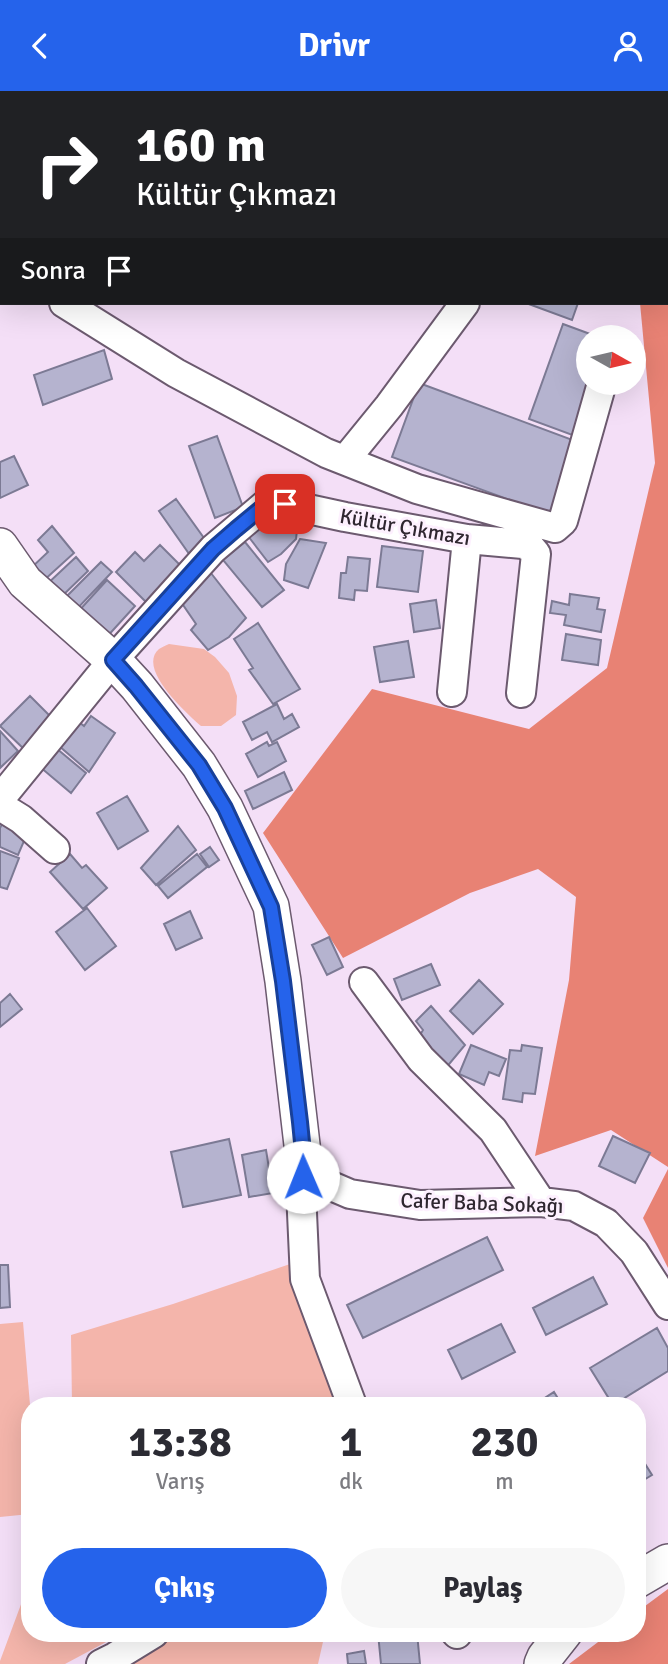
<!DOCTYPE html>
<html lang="tr">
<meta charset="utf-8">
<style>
:root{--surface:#fff;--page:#f7f7f7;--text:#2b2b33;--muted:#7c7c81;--accent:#2563eb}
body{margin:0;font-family:Signika,sans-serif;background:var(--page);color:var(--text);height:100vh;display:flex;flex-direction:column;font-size:26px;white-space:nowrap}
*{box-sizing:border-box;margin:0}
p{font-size:23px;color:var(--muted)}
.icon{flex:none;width:38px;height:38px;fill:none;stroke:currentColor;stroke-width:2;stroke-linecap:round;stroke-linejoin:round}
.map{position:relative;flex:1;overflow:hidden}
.sheet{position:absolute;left:21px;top:1306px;width:625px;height:245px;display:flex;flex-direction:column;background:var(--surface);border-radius:28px;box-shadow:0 7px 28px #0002}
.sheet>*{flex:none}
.hud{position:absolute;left:0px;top:0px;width:668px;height:214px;box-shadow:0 7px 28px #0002;background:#202124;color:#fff;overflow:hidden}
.needle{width:46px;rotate:98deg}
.tools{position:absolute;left:576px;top:234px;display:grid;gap:14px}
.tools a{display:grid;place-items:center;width:70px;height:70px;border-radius:50%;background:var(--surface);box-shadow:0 7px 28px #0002;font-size:35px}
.pin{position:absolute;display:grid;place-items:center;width:60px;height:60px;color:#fff;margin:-30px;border-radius:14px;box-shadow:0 4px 10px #0006}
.me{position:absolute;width:77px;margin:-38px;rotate:359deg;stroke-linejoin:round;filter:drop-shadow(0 0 5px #0008)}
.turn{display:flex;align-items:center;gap:24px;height:147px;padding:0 21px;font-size:32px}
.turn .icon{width:91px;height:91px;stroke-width:2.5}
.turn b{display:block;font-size:49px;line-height:60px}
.then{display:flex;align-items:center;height:66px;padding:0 21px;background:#0003;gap:14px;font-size:26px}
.eta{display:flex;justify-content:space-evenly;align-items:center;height:119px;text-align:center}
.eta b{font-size:42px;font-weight:700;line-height:49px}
.primary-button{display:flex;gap:14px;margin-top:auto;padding:14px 21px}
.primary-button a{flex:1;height:80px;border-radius:42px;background:var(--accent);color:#fff;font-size:28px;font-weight:700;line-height:80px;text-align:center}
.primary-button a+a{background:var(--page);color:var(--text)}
header{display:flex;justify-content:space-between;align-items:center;height:91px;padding:0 21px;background:var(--accent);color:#fff;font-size:32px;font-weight:700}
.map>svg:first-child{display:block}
</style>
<header><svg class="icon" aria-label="back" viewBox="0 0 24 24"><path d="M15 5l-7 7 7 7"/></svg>Drivr<svg class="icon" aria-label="person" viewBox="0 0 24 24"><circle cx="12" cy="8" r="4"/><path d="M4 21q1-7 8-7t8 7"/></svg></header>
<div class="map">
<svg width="668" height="1573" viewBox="0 0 668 1573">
<rect width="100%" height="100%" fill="#f4dff7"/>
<path fill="#f4b5ab" d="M29,0H416V2H29Z
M169,553L204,558L215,566L229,582L237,605L236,624L221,635H201C188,623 136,578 159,558C162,556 165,555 169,553Z
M293,1172L337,1314H72L71,1244L173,1213Z
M23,1231L30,1314V1423L0,1426V1233Z
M30,1489V1542H123L65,1573H0V1570Z
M166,1542H325L318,1573H117Z"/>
<path fill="#e88274" d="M668,23V1076L611,1039L535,1065L569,889L576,806L538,778L470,802L343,867L263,742L372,598L529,638L607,577L655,372L640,212H667V25Z
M668,1078V1177L643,1127Z
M668,1498V1573H569L610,1542H637V1521Z"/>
<path fill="#b5b3cf" stroke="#7c7a94" stroke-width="2" d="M615,0H668V13H667V2H615Z
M2,172V211L0,212V173Z
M526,212H578L572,229Z
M563,233L601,247H588V292L575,345L529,328Z
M104,259L112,288L43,314L34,284Z
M419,292L578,351L551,424L392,366Z
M217,345L243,416L215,427L189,355Z
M14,365L28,394L0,407V371Z
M176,408L209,454L192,467L159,420Z
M299,422L296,448L281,463L268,471L248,445L265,431Z
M52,435L74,462L42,491L31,477L48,461L38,449Z
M300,448L326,452L308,497L284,489L286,473Z
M245,451L284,499L262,516L223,469Z
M160,454L183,477L147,512L116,481L135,461L144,470Z
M382,455L423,460L418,501L377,496Z
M76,466L88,480L58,509L45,495Z
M348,466L370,468L367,500L355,499L354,509L339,507L341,482H346Z
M101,471L112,481L75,520L62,510Z
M207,477L246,527L229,546L208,559L191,539L196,533L179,508Z
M107,489L135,515L104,549L76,523Z
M570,503L599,507L597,518L605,519L601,541L564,534L566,524L550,522L552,510L569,514Z
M436,509L440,537L414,541L410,513Z
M258,532L300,598L273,613L249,579L253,577L234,548Z
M566,543L601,549L598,574L562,569Z
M408,550L414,586L380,591L374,556Z
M30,605L54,629L25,659L0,635Z
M277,613L284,628L292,623L299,636L272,651L267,641L252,649L243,631Z
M91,625L115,642L89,681L58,654L75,628L84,635Z
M0,640L18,660L0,677Z
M267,651L269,655L277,651L286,670L258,686L246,663Z
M56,657L86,682L71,702L40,676Z
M284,681L292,699L253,718L245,700Z
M127,705L148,740L118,758L97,722Z
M2,733L27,743L18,764L0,756V737Z
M178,735L196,759L156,794L141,777Z
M210,756L219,769L209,776L200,763Z
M0,760L19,767L7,798L0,796Z
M70,763L82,777L86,774L107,797L83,818L50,781Z
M197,763L207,776L168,807L158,795Z
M87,817L116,855L85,879L56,841Z
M190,820L202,847L176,859L164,833Z
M329,846L343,876L327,884L312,854Z
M431,873L440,894L402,909L394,888Z
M479,889L503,913L473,943L450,920Z
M10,903L22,918L0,936V912Z
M431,915L465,954L445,978L416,950L423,939L416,930Z
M471,954L506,968L499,985L489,981L484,994L459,983Z
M522,954L542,957L535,1003L523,1002L522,1011L503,1008L510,959L521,960Z
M613,1045L650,1062L635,1092L599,1075Z
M229,1048L241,1104L183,1116L171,1061Z
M266,1059L273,1102L249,1106L242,1064Z
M487,1146L503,1179L363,1247L347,1214Z
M0,1174H8L10,1216L0,1217Z
M593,1186L607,1213L546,1244L533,1217Z
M501,1233L515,1261L462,1288L448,1259Z
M657,1237L668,1257V1280L613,1314L590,1277Z
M554,1301L562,1314H534Z
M637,1360L652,1384L637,1393Z
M378,1542H417L420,1573H381Z
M364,1560L366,1573H348L347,1563Z"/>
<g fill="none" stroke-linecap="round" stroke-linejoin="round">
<g stroke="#6c5a6f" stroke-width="32">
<path id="minor" d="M582,2V0
M0,80L2,91
M64,212L176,282L326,362L417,398L555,437L563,430L602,292
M345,369L389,315L465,212
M452,601L467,448
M0,708L113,569L213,458L265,414L285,413L345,426L467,448L523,453L531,457L536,463L521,602
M0,715L21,728L55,758
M364,891L421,968L493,1039L541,1111
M304,1071L322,1091L350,1103L420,1114L541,1111L574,1115L606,1132L634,1161L668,1214
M304,1071L301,1100L305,1188L352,1314
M456,1542L457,1543
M101,1573L115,1566L154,1542"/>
</g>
<g stroke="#6c5a6f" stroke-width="38">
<path id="tertiary" d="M0,455L25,491L113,569L137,595L199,674L225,717L271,815L283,890L304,1071
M637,1489L668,1471
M542,1573L545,1566L564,1542"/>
</g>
<use href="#minor" stroke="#fff" stroke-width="28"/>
<use href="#tertiary" stroke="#fff" stroke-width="35"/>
</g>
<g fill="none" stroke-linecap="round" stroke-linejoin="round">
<g stroke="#184099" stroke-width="18">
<path id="route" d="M285,413L265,414L236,438L213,458L113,569L136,595L199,674L225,717L271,816L283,890L300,1031L304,1071L303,1086"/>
</g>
<use href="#route" stroke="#2563eb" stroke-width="12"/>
</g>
<g text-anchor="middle" stroke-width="6" stroke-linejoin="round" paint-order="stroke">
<g font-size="21" fill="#2f2730" stroke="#fdf0fe">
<text transform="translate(405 436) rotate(10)" y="7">Kültür Çıkmazı</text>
<text transform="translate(482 1112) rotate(2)" y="7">Cafer Baba Sokağı</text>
</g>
</g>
</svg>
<div class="tools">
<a><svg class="needle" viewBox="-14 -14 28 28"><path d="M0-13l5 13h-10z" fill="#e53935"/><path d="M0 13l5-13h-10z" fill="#7c7c81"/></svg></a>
</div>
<div class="pin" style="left:285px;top:413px;background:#d93025"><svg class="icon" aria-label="arrive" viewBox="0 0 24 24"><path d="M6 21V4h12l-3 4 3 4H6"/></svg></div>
<svg class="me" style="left:303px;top:1086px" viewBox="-20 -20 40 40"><circle r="19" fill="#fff"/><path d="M0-13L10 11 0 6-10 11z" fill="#2563eb"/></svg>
<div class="hud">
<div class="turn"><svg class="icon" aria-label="right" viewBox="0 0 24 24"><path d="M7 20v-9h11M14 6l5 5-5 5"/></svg><div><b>160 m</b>Kültür Çıkmazı</div></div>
<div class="then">Sonra<svg class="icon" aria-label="arrive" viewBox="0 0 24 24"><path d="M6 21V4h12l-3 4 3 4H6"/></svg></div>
</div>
<section class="sheet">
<div class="eta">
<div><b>13:38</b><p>Varış</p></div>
<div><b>1</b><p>dk</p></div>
<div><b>230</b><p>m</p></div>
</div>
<div class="primary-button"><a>Çıkış</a><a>Paylaş</a></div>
</section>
</div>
